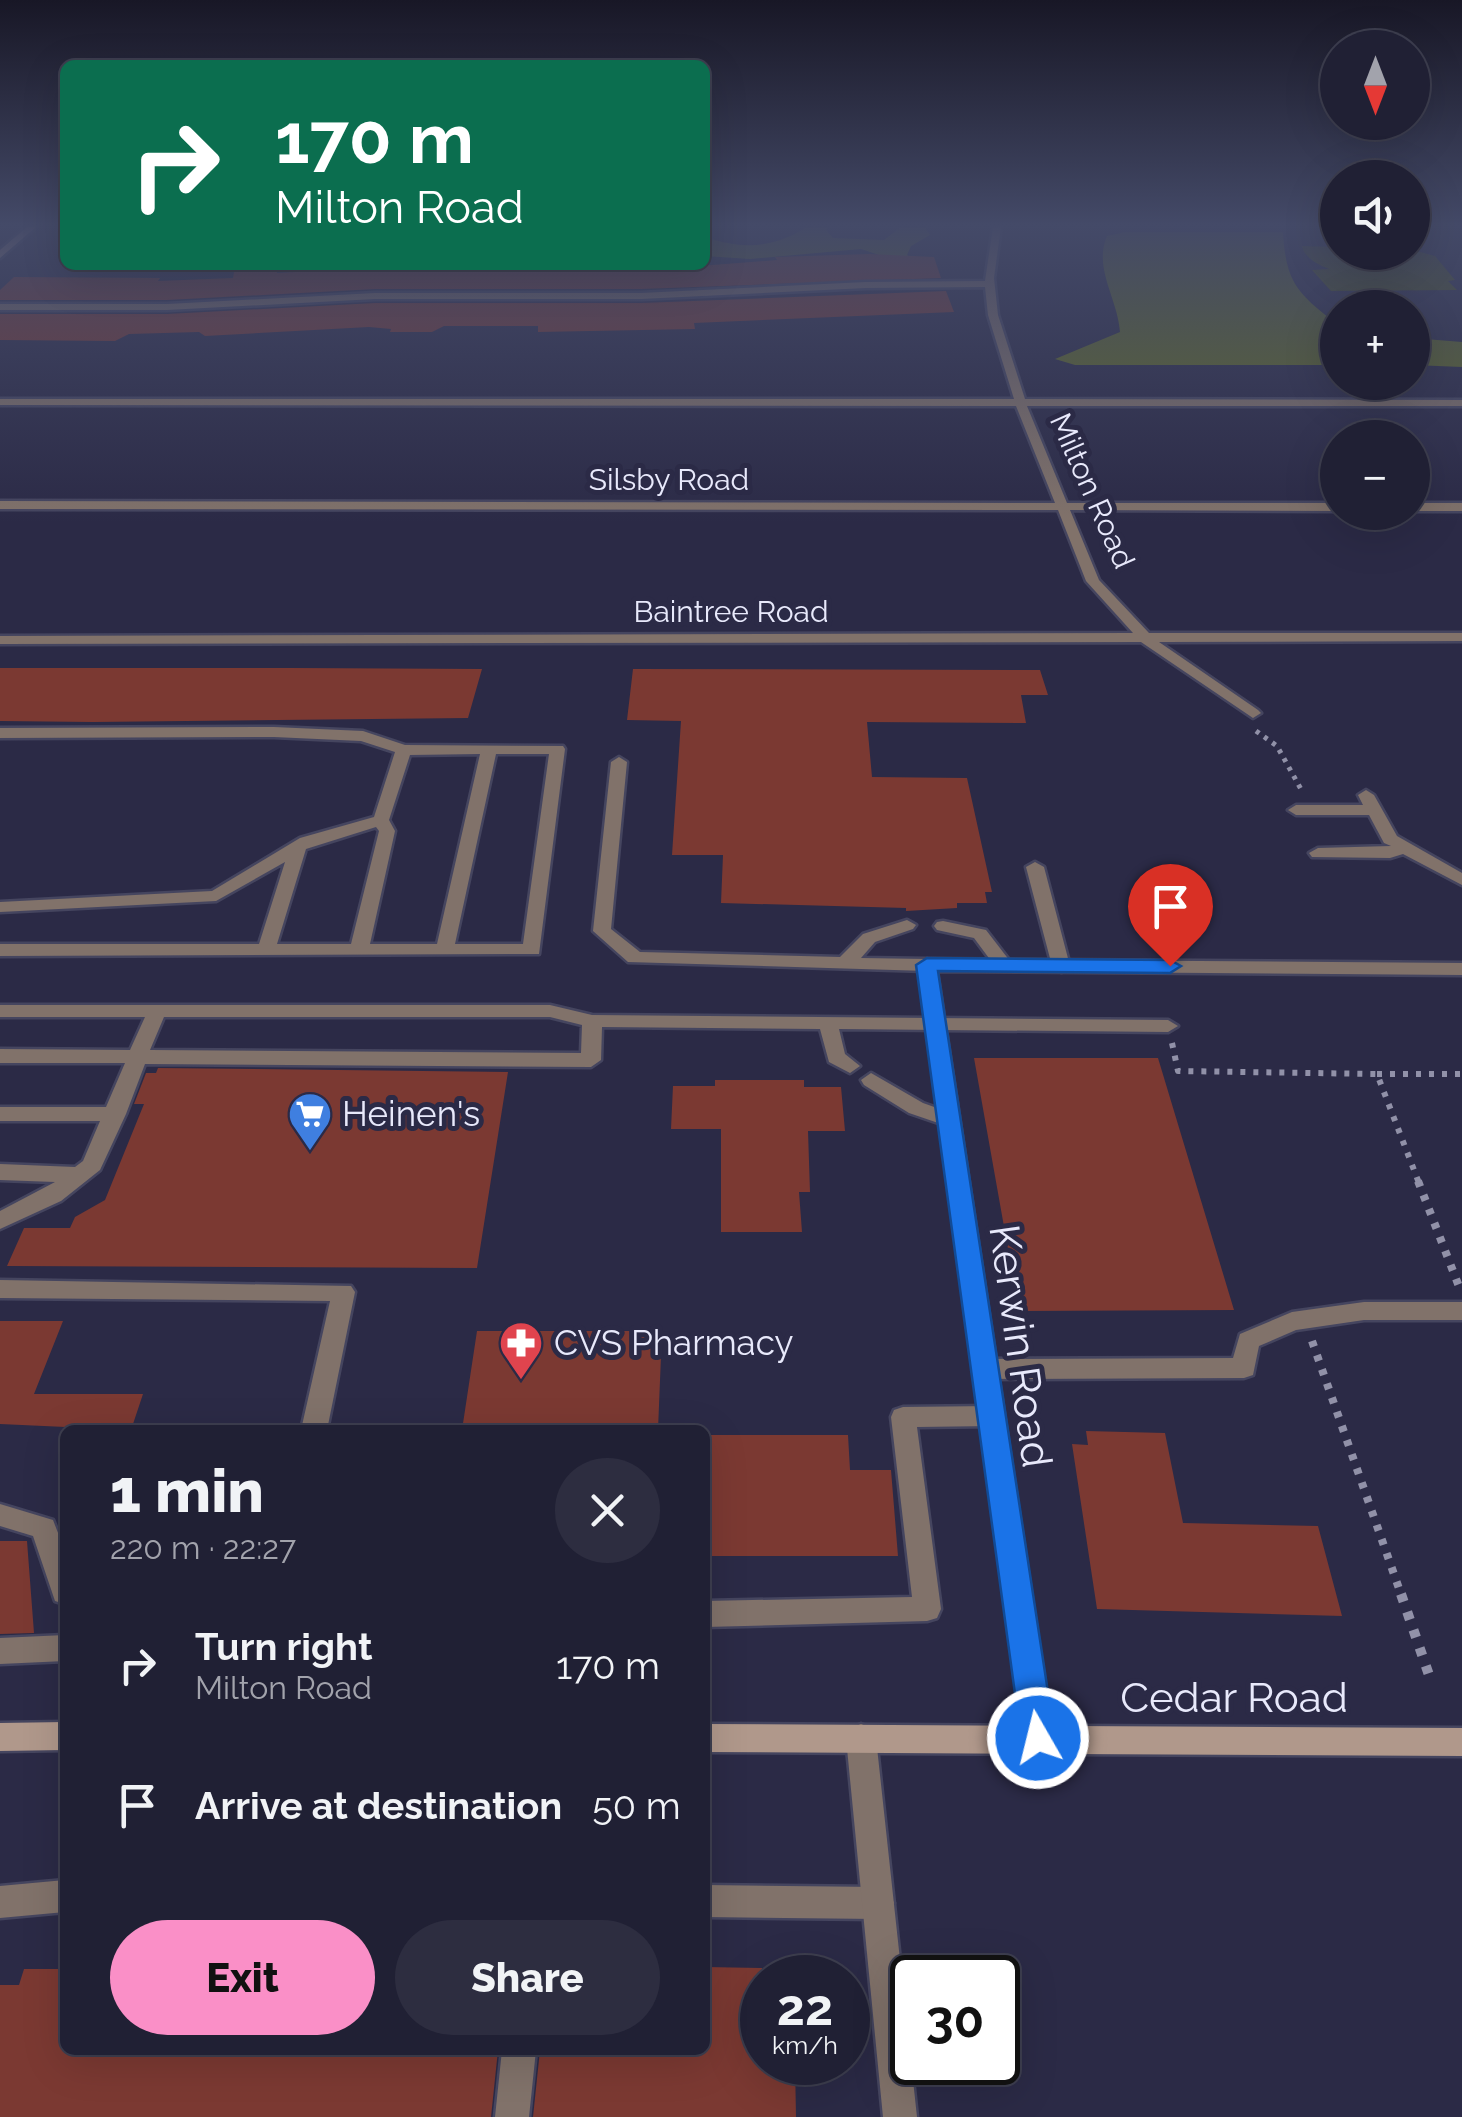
<!DOCTYPE html>
<meta charset="utf-8">
<style>
:root{--surface:#202034;--page:#2d2d40;--text:#f1f3f6;--muted:#a2a3ac;--line:#3d3e4f;--accent:#fa8fc7}
body{margin:0;font-family:Raleway,sans-serif;background:var(--page);color:var(--text);height:100vh;display:flex;flex-direction:column;font-size:38px;white-space:nowrap}
*{box-sizing:border-box;margin:0}
p{font-size:32px;color:var(--muted)}
.icon{flex:none;width:55px;height:55px;fill:none;stroke:currentColor;stroke-width:2;stroke-linecap:round;stroke-linejoin:round}
.map{position:relative;flex:1;overflow:hidden}
.side{position:absolute;left:60px;top:1425px;width:650px;height:630px;display:flex;flex-direction:column;background:var(--surface);border-radius:15px;box-shadow:0 10px 40px #0002,0 0 0 2px var(--line)}
.side>*{flex:none}
.hud{position:absolute;left:60px;top:60px;width:650px;height:210px;border-radius:15px;box-shadow:0 10px 40px #0002,0 0 0 2px var(--line);background:#0b6e4f;color:#fff;overflow:hidden}
.needle{width:65px;rotate:180deg}
.controls{position:absolute;left:1320px;top:30px;display:grid;gap:20px}
.controls a{display:grid;place-items:center;width:110px;height:110px;border-radius:50%;background:var(--surface);box-shadow:0 10px 40px #0002,0 0 0 2px var(--line);font-size:50px}
.speed{position:absolute;left:740px;top:1955px;display:flex;gap:20px;font-size:50px;font-weight:700;text-align:center}
.speed>*{display:grid;place-content:center;width:130px;height:130px;border-radius:50%;background:var(--surface);box-shadow:0 10px 40px #0002,0 0 0 2px var(--line);line-height:1}
.speed small{font-size:25px;font-weight:400}
.speed .limit{border:5px solid #111;border-radius:15px;background:#fff;color:#111}
.pin{position:absolute;display:grid;place-items:center;width:85px;height:85px;color:#fff;margin:-102px -42px;border-radius:50% 50% 50% 0;rotate:-45deg;box-shadow:0 0 10px #0007}
.pin .icon{rotate:45deg}
.me{position:absolute;width:110px;margin:-55px;rotate:352deg;stroke-linejoin:round;filter:drop-shadow(0 0 8px #0008)}
.turn{display:flex;align-items:center;gap:35px;height:210px;padding:0 50px;font-size:45px}
.turn .icon{width:130px;height:130px;stroke-width:2.5}
.turn b{display:block;font-size:70px;line-height:85px}
.round{display:grid;place-items:center;flex:none;width:105px;height:105px;border-radius:52px;background:var(--page)}
.overview{display:flex;align-items:center;justify-content:space-between;height:170px;padding:0 50px}
h1{font-size:60px;font-weight:800;line-height:75px}
.button{display:flex;gap:20px;margin-top:auto;padding:20px 50px}
.button a{flex:1;height:115px;border-radius:60px;background:var(--accent);color:#111;font-size:40px;font-weight:800;line-height:115px;text-align:center}
.button a+a{background:var(--page);color:var(--text)}
ul{padding:0;list-style:none}
li{display:flex;align-items:center;gap:30px;height:140px;padding:0 50px}
li div{flex:1}
li b{display:block;font-size:38px}
li em{font-style:normal}
.map>svg:first-child{display:block}
</style>
<div class="map">
<svg width="1462" height="2117" viewBox="0 0 1462 2117">
<rect width="100%" height="100%" fill="#2b2a46"/>
<path fill="#4e550c" d="M1302,246L1337,247L1338,252L1413,250L1435,256L1455,280L1448,281L1457,290L1331,291L1312,270L1329,269C1319,265 1304,258 1302,246Z"/>
<path fill="#616a24" d="M807,227H829L826,230L833,238L884,240L901,227H925L930,235L911,246L907,255L927,271L861,249L750,259L705,256V237C744,250 773,248 807,227Z
M1125,232H1283C1286,283 1297,293 1337,324V365H1075L1055,359L1120,332C1118,299 1093,268 1107,236Z
M1413,338L1462,342V367L1413,365Z"/>
<path fill="#7b3932" d="M869,254L934,257L941,278L641,289H375L167,300H0V290L14,277L160,278L158,281L233,278L234,272L277,270V273L427,265L660,269L777,260L775,257Z
M946,291L954,312L694,323L695,329L538,332V326H444L432,332H390L391,329L369,327L205,336L199,332L129,334L115,341L0,340V314H167L375,303H641Z
M0,668H293L482,669L468,718L93,722L0,721Z
M633,669L1040,670L1048,695H1021L1026,723L867,722L872,777L967,778L992,892H985L987,903H957V908L906,911V908L721,903L723,855H672L681,721L627,720Z
M974,1058H1158L1234,1310L1019,1311Z
M158,1068L508,1072L477,1268L7,1266L24,1228H70L75,1217L105,1200L144,1104H134L146,1073H156Z
M715,1080H804V1087H841L845,1131H808L810,1192H799L802,1232H721V1129H671L673,1086H715Z
M0,1321H63L34,1394H143L131,1430L0,1424Z
M477,1331H662L658,1430H462Z
M1086,1431L1165,1433L1183,1523L1318,1526L1342,1616L1097,1609L1072,1444L1088,1445Z
M705,1435H848L850,1470H891L898,1556H705Z
M0,1541H27L34,1633L0,1634Z
M705,1967L762,1968V2062H795L796,2117H533L540,2050H705Z
M24,1969H65V2050H498L491,2117H0V1985H19Z"/>
<g fill="none" stroke-linecap="round" stroke-linejoin="round">
<g stroke="#45455f" stroke-width="5">
<path id="lane" d="M274,727L363,731L405,745L563,746L565,749L539,954L0,956V944H259L285,862L216,901L0,912V902L212,891L300,838L374,817L395,752L361,741L274,737L0,738V728ZM480,754L437,944H370L395,831L389,820L410,755ZM496,754H549L523,944H455ZM376,827L379,831L351,944H277L306,849Z
M619,757L627,762L611,929L640,952L840,957L863,934L907,920L916,925L913,929L875,942L861,958L927,959L936,965L927,971L628,962L593,931L611,762Z
M1366,790L1374,795L1397,836L1462,873V885L1403,854L1390,858L1312,857L1309,853L1318,848L1391,846L1384,843L1369,815H1296L1288,810L1296,805H1363L1358,795Z
M1035,862L1044,867L1070,966L1068,970L1061,972L1052,966L1026,867Z
M943,921L986,930L1013,965L1004,971L997,969L974,938L937,930L934,926L937,922Z
M0,1005H550L592,1015L1168,1020L1178,1026L1168,1032L839,1029L845,1054L860,1066L850,1073L829,1062L820,1029L602,1027L601,1060L591,1067L145,1064L126,1114L100,1170L61,1201L0,1229V1211L55,1182L0,1180V1164L75,1167L83,1161L100,1121H0V1107H106L125,1063H0V1049L130,1050L145,1017H0ZM164,1017H550L582,1025L581,1053L150,1050Z
M871,1073L923,1103L954,1114L957,1119L947,1126L909,1113L864,1085L861,1080Z
M0,1280L351,1286L355,1292L327,1430H301L330,1301L0,1298Z
M1364,1302H1462V1320H1364L1296,1330L1259,1346L1253,1375L1244,1378L985,1379L976,1376L973,1369L976,1362L985,1359L1233,1358L1240,1334L1292,1312Z
M992,1406L1001,1409L1004,1416L1001,1423L992,1426L917,1427L941,1609L937,1618L927,1621L705,1627V1601L912,1597L891,1417L894,1410L903,1407Z
M0,1504L53,1520L65,1551V1604L55,1601L33,1536L0,1526Z
M65,1635V1661L0,1664V1638Z
M65,1880V1912L0,1918V1886Z
M705,1885L878,1887L889,1892L894,1903L889,1914L878,1919L705,1917Z
M502,2050H536L529,2117H495Z"/>
</g>
<g stroke="#45455f" stroke-width="5">
<path id="street" d="M993,227H1001L994,278L998,315L1025,399L1462,400V406H1027L1067,503H1338V511L1070,510L1099,580L1149,633H1462V641L1159,642L1258,710L1261,713L1253,718L1141,642L0,644V636L1133,633L1086,581L1058,510L0,509V501L1055,503L1016,406L0,405V399H1014L988,315L985,287L866,288L641,299H375L167,310H0V304H167L375,293H641L866,282L985,281Z
M1412,503H1462V511H1412Z
M927,959L1462,963V975L937,971L1053,1738L1048,1748L1038,1752L1028,1748L1023,1738L918,965Z
M861,1724L871,1728L876,1738L917,2117H883L846,1738L851,1728Z"/>
</g>
<g stroke="#45455f" stroke-width="5">
<path id="secondary" d="M27,227H36L0,258V250Z
M65,1722V1750L0,1751V1723Z
M705,1724L1462,1728V1756L705,1752Z"/>
</g>
<path stroke="#9191a8" stroke-width="5" stroke-dasharray="4 6" stroke-linecap="butt" d="M1256,731L1277,746L1302,791"/>
<path stroke="#9191a8" stroke-width="6" stroke-dasharray="5 8" stroke-linecap="butt" d="M1172,1043L1178,1071L1377,1074L1419,1183
M1377,1074H1462"/>
<path stroke="#9191a8" stroke-width="8" stroke-dasharray="6 9" stroke-linecap="butt" d="M1418,1181L1460,1289
M1312,1341L1402,1597"/>
<path stroke="#9191a8" stroke-width="10" stroke-dasharray="8 11" stroke-linecap="butt" d="M1401,1594L1429,1675"/>
<use href="#lane" fill="#81726a" fill-rule="evenodd"/>
<use href="#street" fill="#81726a" fill-rule="evenodd"/>
<use href="#secondary" fill="#b0988b" fill-rule="evenodd"/>
</g>
<linearGradient id="sky" x2="0" y2="1"><stop stop-color="#181726"/><stop offset="0.43" stop-color="#444a68"/><stop offset="1" stop-color="#444a68" stop-opacity="0"/></linearGradient>
<rect width="1462" height="523" fill="url(#sky)"/>
<path fill="#1a73e8" stroke="#114b97" stroke-width="2.5" d="M927,958L1170,960L1181,966L1170,973L938,971L1055,1738L1050,1750L1038,1755L1026,1750L1021,1738L916,965Z"/>
<defs>
<g id="supermarket-pin" transform="scale(2.25)"><path d="M0 17L-7.5 6A9.5 9.5 0 1 1 7.5 6Z" fill="#3f7fe0" stroke="#2b2a46"/><path d="M-6-5.5h2.5l.6 2H6L4.5 2H-2.5L-4.4-4H-6ZM-1.5 3.2a1.3 1.3 0 1 0 .1 0ZM3 3.2a1.3 1.3 0 1 0 .1 0Z" fill="#fff"/></g>
<g id="pharmacy-pin" transform="scale(2.25)"><path d="M0 17L-7.5 6A9.5 9.5 0 1 1 7.5 6Z" fill="#e0444e" stroke="#2b2a46"/><path d="M-2-6h4v4h4v4h-4v4h-4v-4h-4v-4h4Z" fill="#fff"/></g>
</defs>
<g fill-rule="evenodd">
<use href="#supermarket-pin" x="310" y="1114"/>
<use href="#pharmacy-pin" x="521" y="1343"/>
</g>
<g text-anchor="middle" stroke-width="10" stroke-linejoin="round" paint-order="stroke">
<g font-size="30" fill="#e8e9fb" stroke="#2b2a46">
<text x="669" y="490">Silsby Road</text>
<text transform="translate(1092 491) rotate(66)" y="10">Milton Road</text>
<text x="731" y="622">Baintree Road</text>
</g>
<g font-size="35" fill="#e8e9fb" stroke="#2b2a46" text-anchor="start">
<text x="342" y="1126">Heinen's</text>
<text x="554" y="1355">CVS Pharmacy</text>
</g>
<g font-size="42" fill="#e8e9fb" stroke="#2b2a46">
<text transform="translate(1021 1346) rotate(82)" y="15">Kerwin Road</text>
<text x="1234" y="1712">Cedar Road</text>
</g>
</g>
</svg>
<div class="controls">
<a><svg class="needle" viewBox="-14 -14 28 28"><path d="M0-13l5 13h-10z" fill="#e53935"/><path d="M0 13l5-13h-10z" fill="#a2a3ac"/></svg></a>
<a><svg class="icon" aria-label="sound" viewBox="0 0 24 24"><path d="M4 9h4l5-4v14l-5-4H4zM17 9q2 3 0 6"/></svg></a>
<a>+</a>
<a>−</a>
</div>
<div class="speed"><div>22<small>km/h</small></div><div class="limit">30</div></div>
<div class="pin" style="left:1170px;top:966px;background:#d93025"><svg class="icon" aria-label="arrive" viewBox="0 0 24 24"><path d="M6 21V4h12l-3 4 3 4H6"/></svg></div>
<svg class="me" style="left:1038px;top:1738px" viewBox="-20 -20 40 40"><circle r="17" fill="#1a73e8" stroke="#fff" stroke-width="3"/><path d="M0-11L8 9 0 5-8 9z" fill="#fff"/></svg>
<div class="hud">
<div class="turn"><svg class="icon" aria-label="right" viewBox="0 0 24 24"><path d="M7 20v-9h11M14 6l5 5-5 5"/></svg><div><b>170 m</b>Milton Road</div></div>
</div>
<section class="side">
<div class="overview"><div><h1>1 min</h1><p>220 m · 22:27</p></div><a class="round"><svg class="icon" aria-label="close" viewBox="0 0 24 24"><path d="M6 6l12 12M18 6L6 18"/></svg></a></div>
<ul>
<li><svg class="icon" aria-label="right" viewBox="0 0 24 24"><path d="M7 20v-9h11M14 6l5 5-5 5"/></svg><div><b>Turn right</b><p>Milton Road</p></div><em>170 m</em></li>
<li><svg class="icon" aria-label="arrive" viewBox="0 0 24 24"><path d="M6 21V4h12l-3 4 3 4H6"/></svg><div><b>Arrive at destination</b></div><em>50 m</em></li>
</ul>
<div class="button"><a>Exit</a><a>Share</a></div>
</section>
</div>
